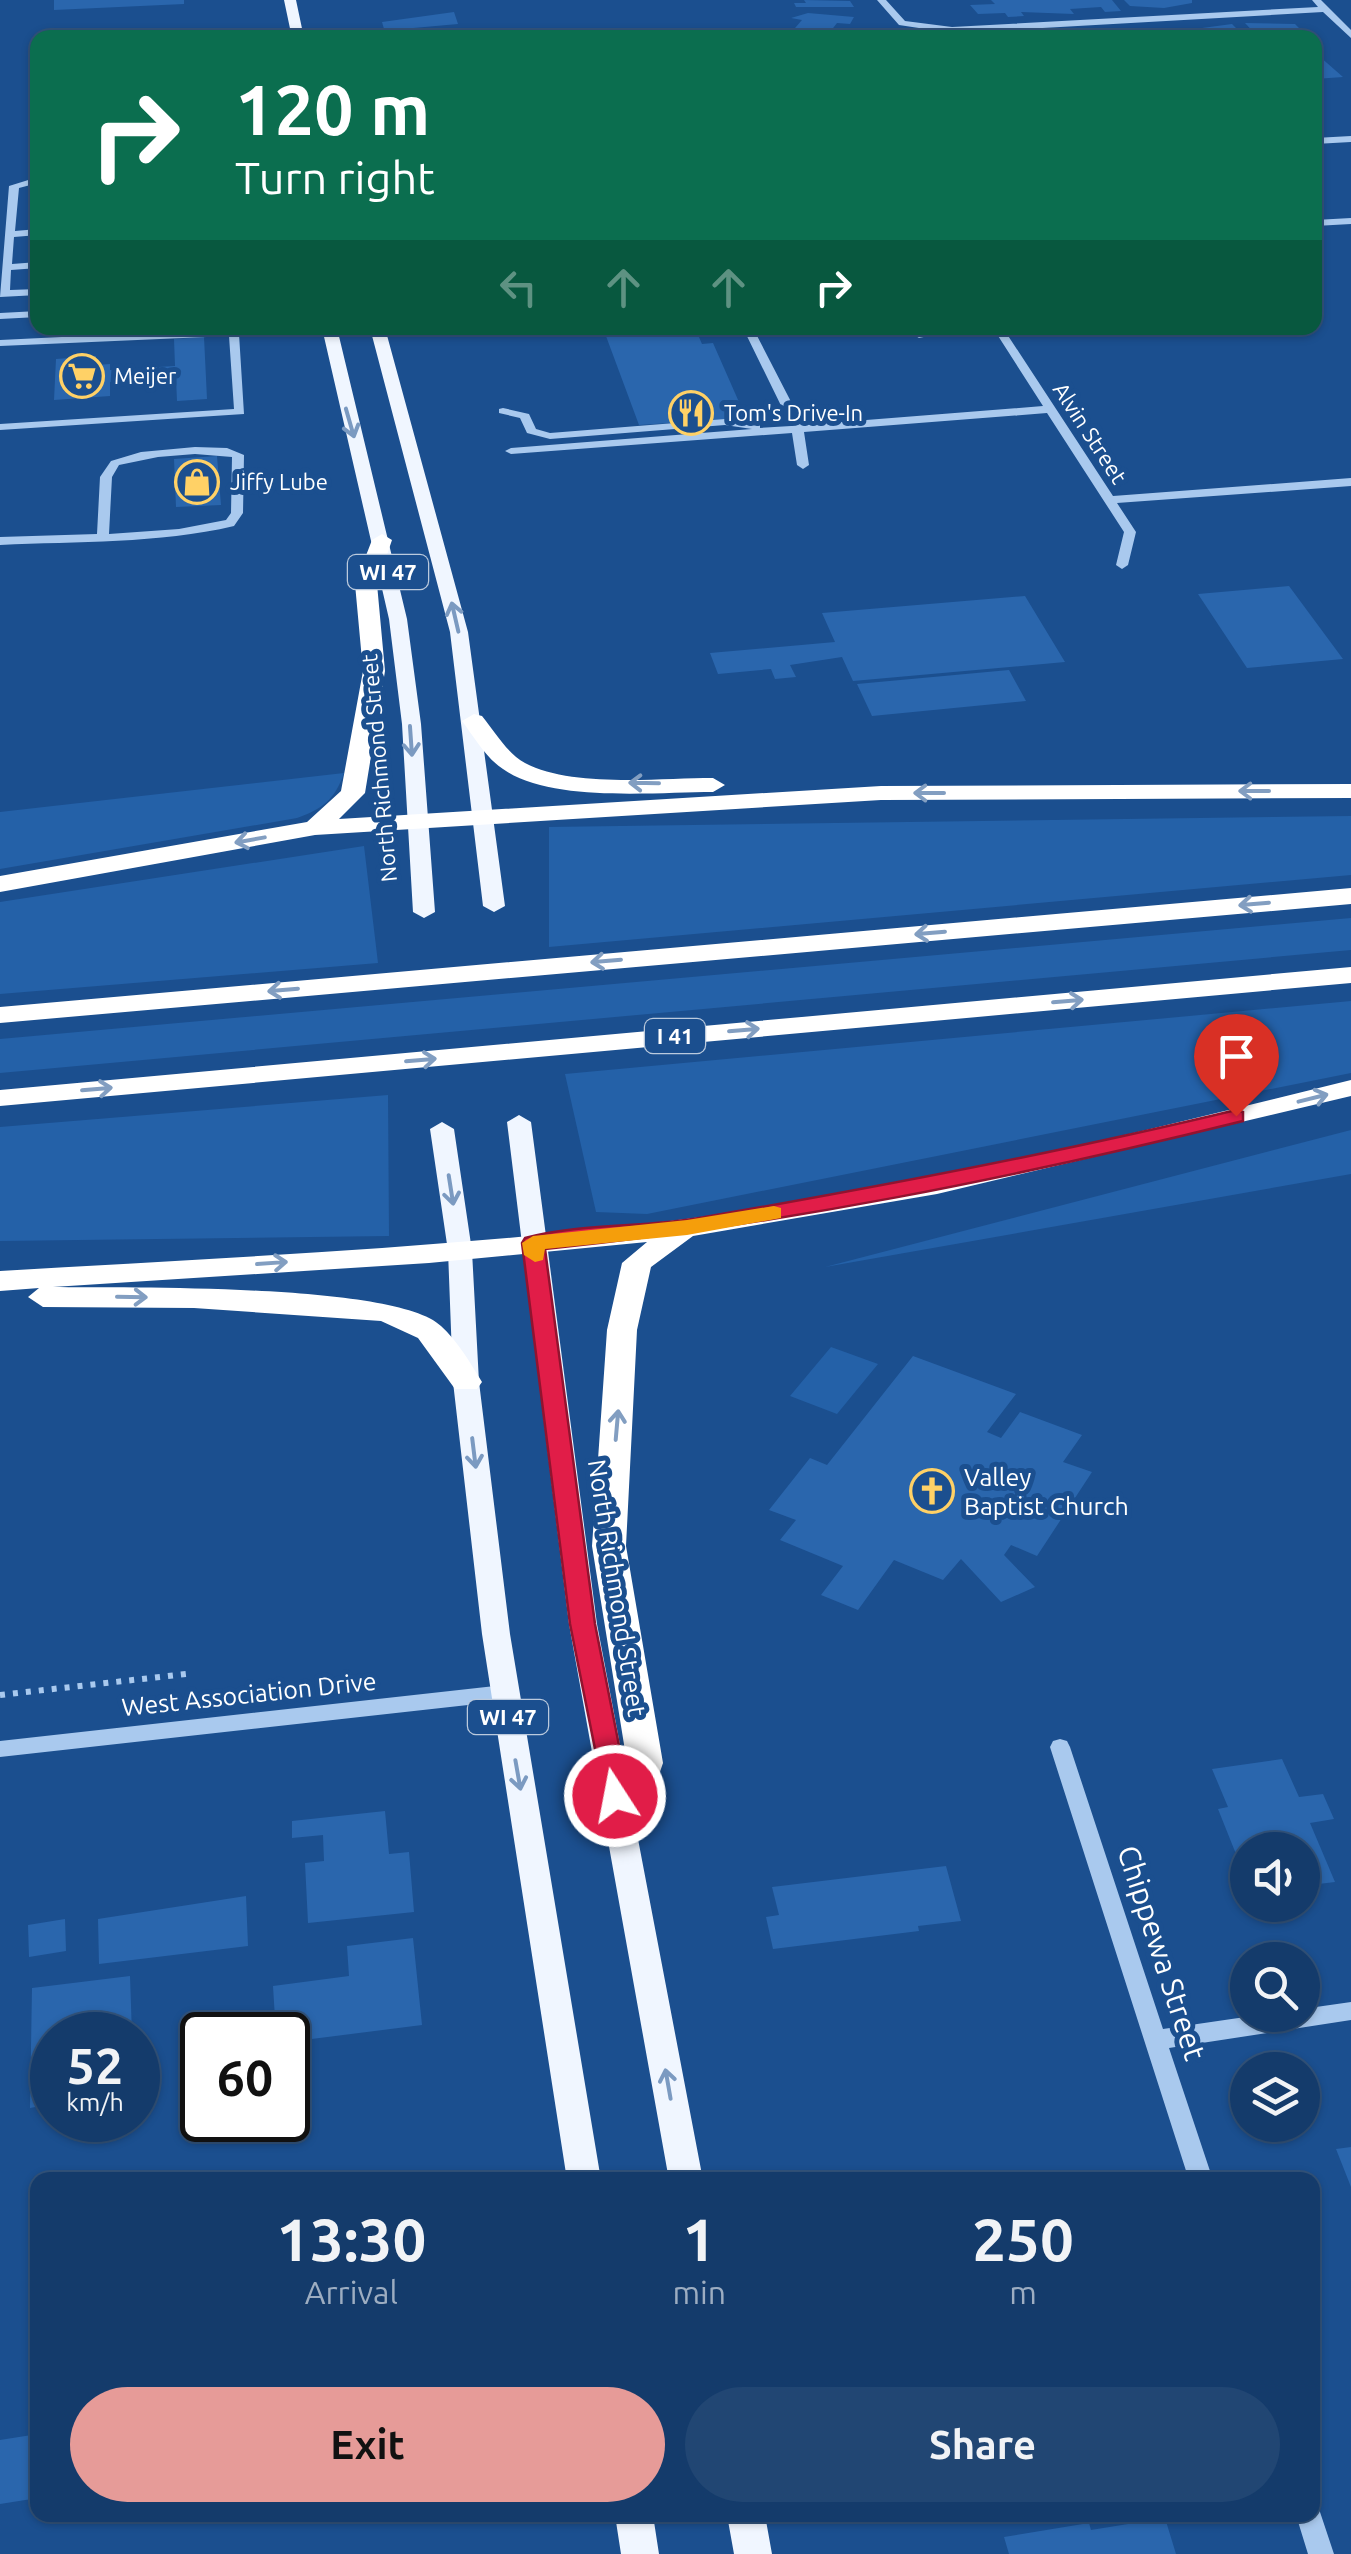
<!DOCTYPE html>
<style>
:root{--surface:#143b6b;--page:#214673;--text:#f1f3f6;--muted:#9dadc1;--line:#33557e;--accent:#e69b98}
body{margin:0;font-family:Ubuntu,sans-serif;background:var(--page);color:var(--text);height:100vh;display:flex;flex-direction:column;font-size:38px;white-space:nowrap}
*{box-sizing:border-box;margin:0}
p{font-size:32px;color:var(--muted)}
.icon{flex:none;width:55px;height:55px;fill:none;stroke:currentColor;stroke-width:2;stroke-linecap:round;stroke-linejoin:round}
.map{position:relative;flex:1;overflow:hidden}
.sheet{position:absolute;left:30px;top:2172px;width:1290px;height:350px;display:flex;flex-direction:column;background:var(--surface);border-radius:20px;box-shadow:0 2px 8px #0004,0 0 0 2px var(--line)}
.sheet>*{flex:none}
.hud{position:absolute;left:30px;top:30px;width:1292px;height:305px;border-radius:20px;box-shadow:0 2px 8px #0004,0 0 0 2px var(--line);background:#0b6e4f;color:#fff;overflow:hidden}
.tools{position:absolute;left:1230px;top:1832px;display:grid;gap:20px}
.tools a{display:grid;place-items:center;width:90px;height:90px;border-radius:50%;background:var(--surface);box-shadow:0 2px 8px #0004,0 0 0 2px var(--line);font-size:50px}
.speed{position:absolute;left:30px;top:2012px;display:flex;gap:20px;font-size:50px;font-weight:700;text-align:center}
.speed>*{display:grid;place-content:center;width:130px;height:130px;border-radius:50%;background:var(--surface);box-shadow:0 2px 8px #0004,0 0 0 2px var(--line);line-height:1}
.speed small{font-size:25px;font-weight:400}
.speed .limit{border:5px solid #111;border-radius:15px;background:#fff;color:#111}
.pin{position:absolute;display:grid;place-items:center;width:85px;height:85px;color:#fff;margin:-102px -42px;border-radius:50% 50% 50% 0;rotate:-45deg;box-shadow:0 0 10px #0007}
.pin .icon{rotate:45deg}
.me{position:absolute;width:110px;margin:-55px;rotate:349deg;stroke-linejoin:round;filter:drop-shadow(0 0 8px #0008)}
.turn{display:flex;align-items:center;gap:35px;height:210px;padding:0 40px;font-size:45px}
.turn .icon{width:130px;height:130px;stroke-width:2.5}
.turn b{display:block;font-size:70px;line-height:85px}
.lanes{display:flex;align-items:center;height:95px;padding:0 40px;background:#0003;justify-content:center;gap:50px;direction:ltr}
.lanes .off{opacity:.35}
.eta{display:flex;justify-content:space-evenly;align-items:center;height:170px;text-align:center}
.eta b{font-size:60px;font-weight:700;line-height:70px}
.primary-button{display:flex;gap:20px;margin-top:auto;padding:20px 40px}
.primary-button a{flex:1;height:115px;border-radius:60px;background:var(--accent);color:#111;font-size:40px;font-weight:700;line-height:115px;text-align:center}
.primary-button a+a{background:var(--page);color:var(--text)}
.map>svg:first-child{display:block}
</style>
<div class="map">
<svg width="1351" height="2554" viewBox="0 0 1351 2554">
<rect width="100%" height="100%" fill="#1b4f8f"/>
<path fill="#2461a8" d="M344,773C335,799 323,809 297,818L0,869V812Z
M1351,816V875L549,947V827Z
M364,846L378,963L0,994V902Z
M1351,918V950L0,1073V1039Z
M1351,1001V1073L647,1214L596,1212L565,1074Z
M388,1095L389,1236L0,1241V1127Z
M1351,1130V1174L825,1267Z
M831,1347L878,1364L837,1414L790,1396Z"/>
<path fill="#2a66ad" d="M54,0H184V4L54,10Z
M804,0L850,1L854,7H796L794,3H806Z
M991,0H1112L1121,11L1105,12L1101,7L1070,9L1074,14L1021,12L1024,16L1008,17L1005,13L978,14L970,5L995,4Z
M1124,0H1192V3L1164,8L1130,6Z
M454,12L458,24L391,30L384,29L382,22Z
M808,13L854,17L850,24L837,23L830,32L795,28L802,20L791,18Z
M1245,23L1295,24L1306,35L1258,37Z
M1232,24L1246,38H1195L1187,30Z
M1126,30L1177,31L1183,38H1132Z
M1315,56H1319L1343,77L1315,79Z
M603,328H695L702,344L713,343L746,418L639,425Z
M204,337L207,399L177,401L176,378L110,382V396L54,400L56,359L96,356V365L110,364V370L175,366L174,339Z
M217,456L221,505L176,507L174,459Z
M1289,586L1343,659L1247,668L1198,594Z
M1025,596L1065,662L853,681L842,657L790,665L796,677L775,679L771,669L718,674L710,653L835,642L822,613Z
M1009,670L1026,701L872,716L857,684Z
M913,1356L1016,1394L987,1432L1001,1438L1020,1412L1082,1435L1063,1462L1092,1472L1037,1556L1011,1545L1004,1555L1035,1587L1001,1602L961,1559L943,1580L894,1560L858,1610L821,1595L843,1566L780,1540L796,1520L769,1510L810,1458L827,1465Z
M1282,1759L1299,1797L1323,1794L1334,1819L1310,1823L1335,1882L1302,1886V1850L1236,1854L1218,1809L1228,1807L1212,1769Z
M385,1811L389,1854L409,1852L414,1912L308,1923L305,1863L324,1861L323,1835L292,1838V1821Z
M946,1866L961,1921L918,1926L919,1931L773,1949L766,1917L779,1915L772,1887Z
M246,1896L248,1946L99,1964L98,1919Z
M65,1919L66,1951L29,1957L28,1925Z
M413,1938L422,2025L288,2042V2035H276L273,1986L349,1976L347,1946Z
M130,1976L132,2035H52V2104L30,2108L32,1988Z
M1351,2147V2187L1336,2149Z
M38,2434V2498L0,2504V2440Z
M1165,2518L1176,2554H1009L1004,2537L1089,2523L1091,2530Z"/>
<g fill="none" stroke-linecap="round" stroke-linejoin="round">
<path stroke="#a9c9ee" stroke-width="6" stroke-dasharray="5 8" stroke-linecap="butt" d="M0,1695L186,1674"/>
<path fill="#a9c9ee" fill-rule="evenodd" d="M877,0H886L905,21L952,27L1318,7L1312,0H1321L1351,30V38L1323,12L952,33L899,25Z
M1351,136V142L1315,144V138Z
M38,177V183L19,188L15,231L38,229V235L14,237L12,264L38,262V268L11,270L10,290L38,289V295L0,297L9,186Z
M1351,218V224L1315,226V220Z
M38,311V317L0,319V313Z
M743,328H753L803,425L1043,406L993,328H1003L1113,496L1351,478V486L1117,503L1136,532L1128,565L1122,569L1116,565L1124,532L1047,413L804,432L809,465L803,469L797,465L792,433L511,454L505,451L511,448L752,429L725,425L550,439L527,433L520,418L499,413V409L503,408L529,414L536,429L550,433L725,419L760,424V428L791,426Z
M945,328H966L919,338L914,335Z
M226,329L239,334L244,414L0,430V424L234,409L229,336L0,346V340Z
M195,447L227,448L244,455L243,513L234,526C158,544 78,541 0,545V537L97,534L100,477L111,461L141,452ZM195,454L232,457L231,513L226,520L179,529L109,534L112,477L119,465L158,457Z
M504,1685L511,1688L514,1693L511,1698L504,1701L0,1757V1741Z
M1060,1739L1067,1741L1070,1747L1163,2029L1259,2015H1302V2009L1351,2002V2020L1169,2048L1213,2180H1189L1050,1747L1053,1741Z
M1312,2504L1318,2506L1334,2554H1308L1296,2515H1312Z"/>
<path fill="#f0f6ff" fill-rule="evenodd" d="M284,0H296L304,38H292Z
M322,328H337L407,619L421,724L435,912L424,918L413,912L402,724L389,619Z
M370,328H385L468,632L505,906L494,912L483,906L450,632Z
M519,1115L531,1122L597,1624L703,2180H669L569,1624L507,1122Z
M442,1122L454,1129L472,1251L479,1382L510,1634L601,2180H567L482,1634L453,1382L448,1251L430,1129Z
M615,2515H653L659,2554H621Z
M727,2515H765L772,2554H734Z"/>
<path fill="#fff" fill-rule="evenodd" d="M382,534L392,540L377,584L385,671L365,793L339,819L881,786L1351,784V798L881,800L315,835L0,892V876L307,822L341,791L363,671L355,584L372,540Z
M474,714L482,716C495,732 507,753 525,763C572,788 660,778 713,778L725,785L713,792C656,792 550,803 503,769C486,758 474,737 462,721Z
M1351,888V904L0,1023V1007Z
M1351,967V983L0,1106V1090Z
M1351,1080V1096L937,1194L693,1236L651,1267L637,1330L626,1546L663,1763L640,1830L635,1840L622,1844L609,1840L604,1830L627,1763L592,1546L607,1330L622,1263L647,1242L429,1263L53,1287C125,1288 396,1283 441,1326C457,1340 471,1364 482,1382L477,1389H455L418,1338L381,1321L194,1308L43,1307L28,1297L39,1288L0,1291V1271C229,1257 458,1248 686,1219C911,1190 1131,1134 1351,1080Z"/>
</g>
<defs><path id="oneway-shaft" d="M-6 0H5M1.5-3L5.5 0L1.5 3" fill="none" stroke-width="1.6" stroke-linecap="round" stroke-linejoin="round" transform="scale(2.5)"/></defs>
<g stroke="#7b9ac1">
<use href="#oneway-shaft" transform="translate(350 423) rotate(74)"/>
<use href="#oneway-shaft" transform="translate(455 617) rotate(-103)"/>
<use href="#oneway-shaft" transform="translate(411 741) rotate(86)"/>
<use href="#oneway-shaft" transform="translate(451 1190) rotate(81)"/>
<use href="#oneway-shaft" transform="translate(474 1453) rotate(83)"/>
<use href="#oneway-shaft" transform="translate(518 1775) rotate(80)"/>
<use href="#oneway-shaft" transform="translate(668 2084) rotate(-100)"/>
</g>
<g stroke="#829ec1">
<use href="#oneway-shaft" transform="translate(644 783) rotate(-179)"/>
<use href="#oneway-shaft" transform="translate(1254 791) rotate(180)"/>
<use href="#oneway-shaft" transform="translate(929 793) rotate(180)"/>
<use href="#oneway-shaft" transform="translate(250 840) rotate(170)"/>
<use href="#oneway-shaft" transform="translate(1254 904) rotate(175)"/>
<use href="#oneway-shaft" transform="translate(930 933) rotate(175)"/>
<use href="#oneway-shaft" transform="translate(606 961) rotate(175)"/>
<use href="#oneway-shaft" transform="translate(283 990) rotate(175)"/>
<use href="#oneway-shaft" transform="translate(1068 1001) rotate(-5)"/>
<use href="#oneway-shaft" transform="translate(744 1030) rotate(-5)"/>
<use href="#oneway-shaft" transform="translate(421 1060) rotate(-5)"/>
<use href="#oneway-shaft" transform="translate(97 1089) rotate(-5)"/>
<use href="#oneway-shaft" transform="translate(1313 1098) rotate(-14)"/>
<use href="#oneway-shaft" transform="translate(272 1263) rotate(-4)"/>
<use href="#oneway-shaft" transform="translate(132 1297) rotate(1)"/>
<use href="#oneway-shaft" transform="translate(617 1425) rotate(-85)"/>
</g>
<path fill="#e11d48" stroke="#92132f" stroke-width="2.5" d="M1236,1110L1243,1112V1121C1013,1178 781,1225 545,1249L595,1624L629,1796L625,1804H606L570,1624L522,1243L525,1238C581,1223 642,1228 699,1218C879,1187 1058,1153 1236,1110Z"/>
<path fill="#f59e0b" d="M774,1206L781,1208V1218L687,1235L545,1249L543,1260L535,1262L524,1255L522,1243L533,1236L687,1220Z"/>
<defs>
<g id="supermarket-ring" transform="scale(2.25)"><circle r="9.5" fill="#1b4f8f" stroke="#ffd166" stroke-width="1.5"/><path d="M-6-5.5h2.5l.6 2H6L4.5 2H-2.5L-4.4-4H-6ZM-1.5 3.2a1.3 1.3 0 1 0 .1 0ZM3 3.2a1.3 1.3 0 1 0 .1 0Z" fill="#ffd166"/></g>
<g id="restaurant-ring" transform="scale(2.25)"><circle r="9.5" fill="#1b4f8f" stroke="#ffd166" stroke-width="1.5"/><path d="M-5-6h1v4h1v-4h1v4h1v-4h1v5L-1.5 .5V6h-2V.5L-5-1ZM5-6V6H3V1.5H1.5Q1.5-4 5-6Z" fill="#ffd166"/></g>
<g id="shop-ring" transform="scale(2.25)"><circle r="9.5" fill="#1b4f8f" stroke="#ffd166" stroke-width="1.5"/><path d="M-5-2.5h2.3a2.7 3.5 0 0 1 5.4 0H5L5.5 6h-11ZM-1.5-2.5h3a1.5 2.3 0 0 0-3 0Z" fill="#ffd166"/></g>
<g id="church-ring" transform="scale(2.25)"><circle r="9.5" fill="#1b4f8f" stroke="#ffd166" stroke-width="1.5"/><path d="M-1.2-6h2.4v3.5h3.3v2.4h-3.3V6h-2.4V-.1h-3.3v-2.4h3.3Z" fill="#ffd166"/></g>
</defs>
<g fill-rule="evenodd">
<use href="#supermarket-ring" x="82" y="376"/>
<use href="#restaurant-ring" x="691" y="413"/>
<use href="#shop-ring" x="197" y="482"/>
<use href="#church-ring" x="932" y="1491"/>
</g>
<g text-anchor="middle" stroke-width="10" stroke-linejoin="round" paint-order="stroke">
<g font-size="22" fill="#fff" stroke="#1b4f8f" text-anchor="start">
<text x="114" y="384">Meijer</text>
<text x="724" y="421">Tom's Drive-In</text>
<text x="230" y="490">Jiffy Lube</text>
</g>
<g font-size="22" fill="#fff" stroke="#1b4f8f">
<text transform="translate(1090 433) rotate(57)" y="8">Alvin Street</text>
<text transform="translate(379 768) rotate(-95)" y="8">North Richmond Street</text>
</g>
<g fill="#1b4f8f" stroke="#bbcadd" stroke-width="2.5">
<rect x="348" y="555" width="80" height="34" rx="8"/>
<rect x="645" y="1019" width="60" height="34" rx="8"/>
<rect x="468" y="1700" width="80" height="34" rx="8"/>
</g>
<g font-size="22" font-weight="bold" fill="#fff">
<text x="388" y="580">WI 47</text>
<text x="675" y="1044">I 41</text>
<text x="508" y="1725">WI 47</text>
</g>
<g font-size="25" fill="#fff" stroke="#1b4f8f" text-anchor="start">
<text x="964" y="1486">Valley<tspan x="964" dy="29">Baptist Church</tspan></text>
</g>
<g font-size="25" fill="#fff" stroke="#1b4f8f">
<text transform="translate(617 1588) rotate(81)" y="9">North Richmond Street</text>
<text transform="translate(249 1694) rotate(-6)" y="9">West Association Drive</text>
</g>
<g font-size="30" fill="#fff" stroke="#1b4f8f">
<text transform="translate(1161 1953) rotate(72)" y="10">Chippewa Street</text>
</g>
</g>
</svg>
<div class="tools">
<a><svg class="icon" aria-label="sound" viewBox="0 0 24 24"><path d="M4 9h4l5-4v14l-5-4H4zM17 9q2 3 0 6"/></svg></a>
<a><svg class="icon" aria-label="search" viewBox="0 0 24 24"><circle cx="10" cy="10" r="6"/><path d="M15 15l6 6"/></svg></a>
<a><svg class="icon" aria-label="layers" viewBox="0 0 24 24"><path d="M12 4l9 5-9 5-9-5zM3 14l9 5 9-5"/></svg></a>
</div>
<div class="speed"><div>52<small>km/h</small></div><div class="limit">60</div></div>
<div class="pin" style="left:1236px;top:1116px;background:#d93025"><svg class="icon" aria-label="arrive" viewBox="0 0 24 24"><path d="M6 21V4h12l-3 4 3 4H6"/></svg></div>
<svg class="me" style="left:615px;top:1796px" viewBox="-20 -20 40 40"><circle r="17" fill="#e11d48" stroke="#fff" stroke-width="3"/><path d="M0-11L8 9 0 5-8 9z" fill="#fff"/></svg>
<div class="hud">
<div class="turn"><svg class="icon" aria-label="right" viewBox="0 0 24 24"><path d="M7 20v-9h11M14 6l5 5-5 5"/></svg><div><b>120 m</b>Turn right</div></div>
<div class="lanes"><svg class="icon off" aria-label="left" viewBox="0 0 24 24"><path d="M17 20v-9H6M10 6l-5 5 5 5"/></svg><svg class="icon off" aria-label="ahead" viewBox="0 0 24 24"><path d="M12 20V5M6 11l6-6 6 6"/></svg><svg class="icon off" aria-label="ahead" viewBox="0 0 24 24"><path d="M12 20V5M6 11l6-6 6 6"/></svg><svg class="icon" aria-label="right" viewBox="0 0 24 24"><path d="M7 20v-9h11M14 6l5 5-5 5"/></svg></div>
</div>
<section class="sheet">
<div class="eta">
<div><b>13:30</b><p>Arrival</p></div>
<div><b>1</b><p>min</p></div>
<div><b>250</b><p>m</p></div>
</div>
<div class="primary-button"><a>Exit</a><a>Share</a></div>
</section>
</div>
